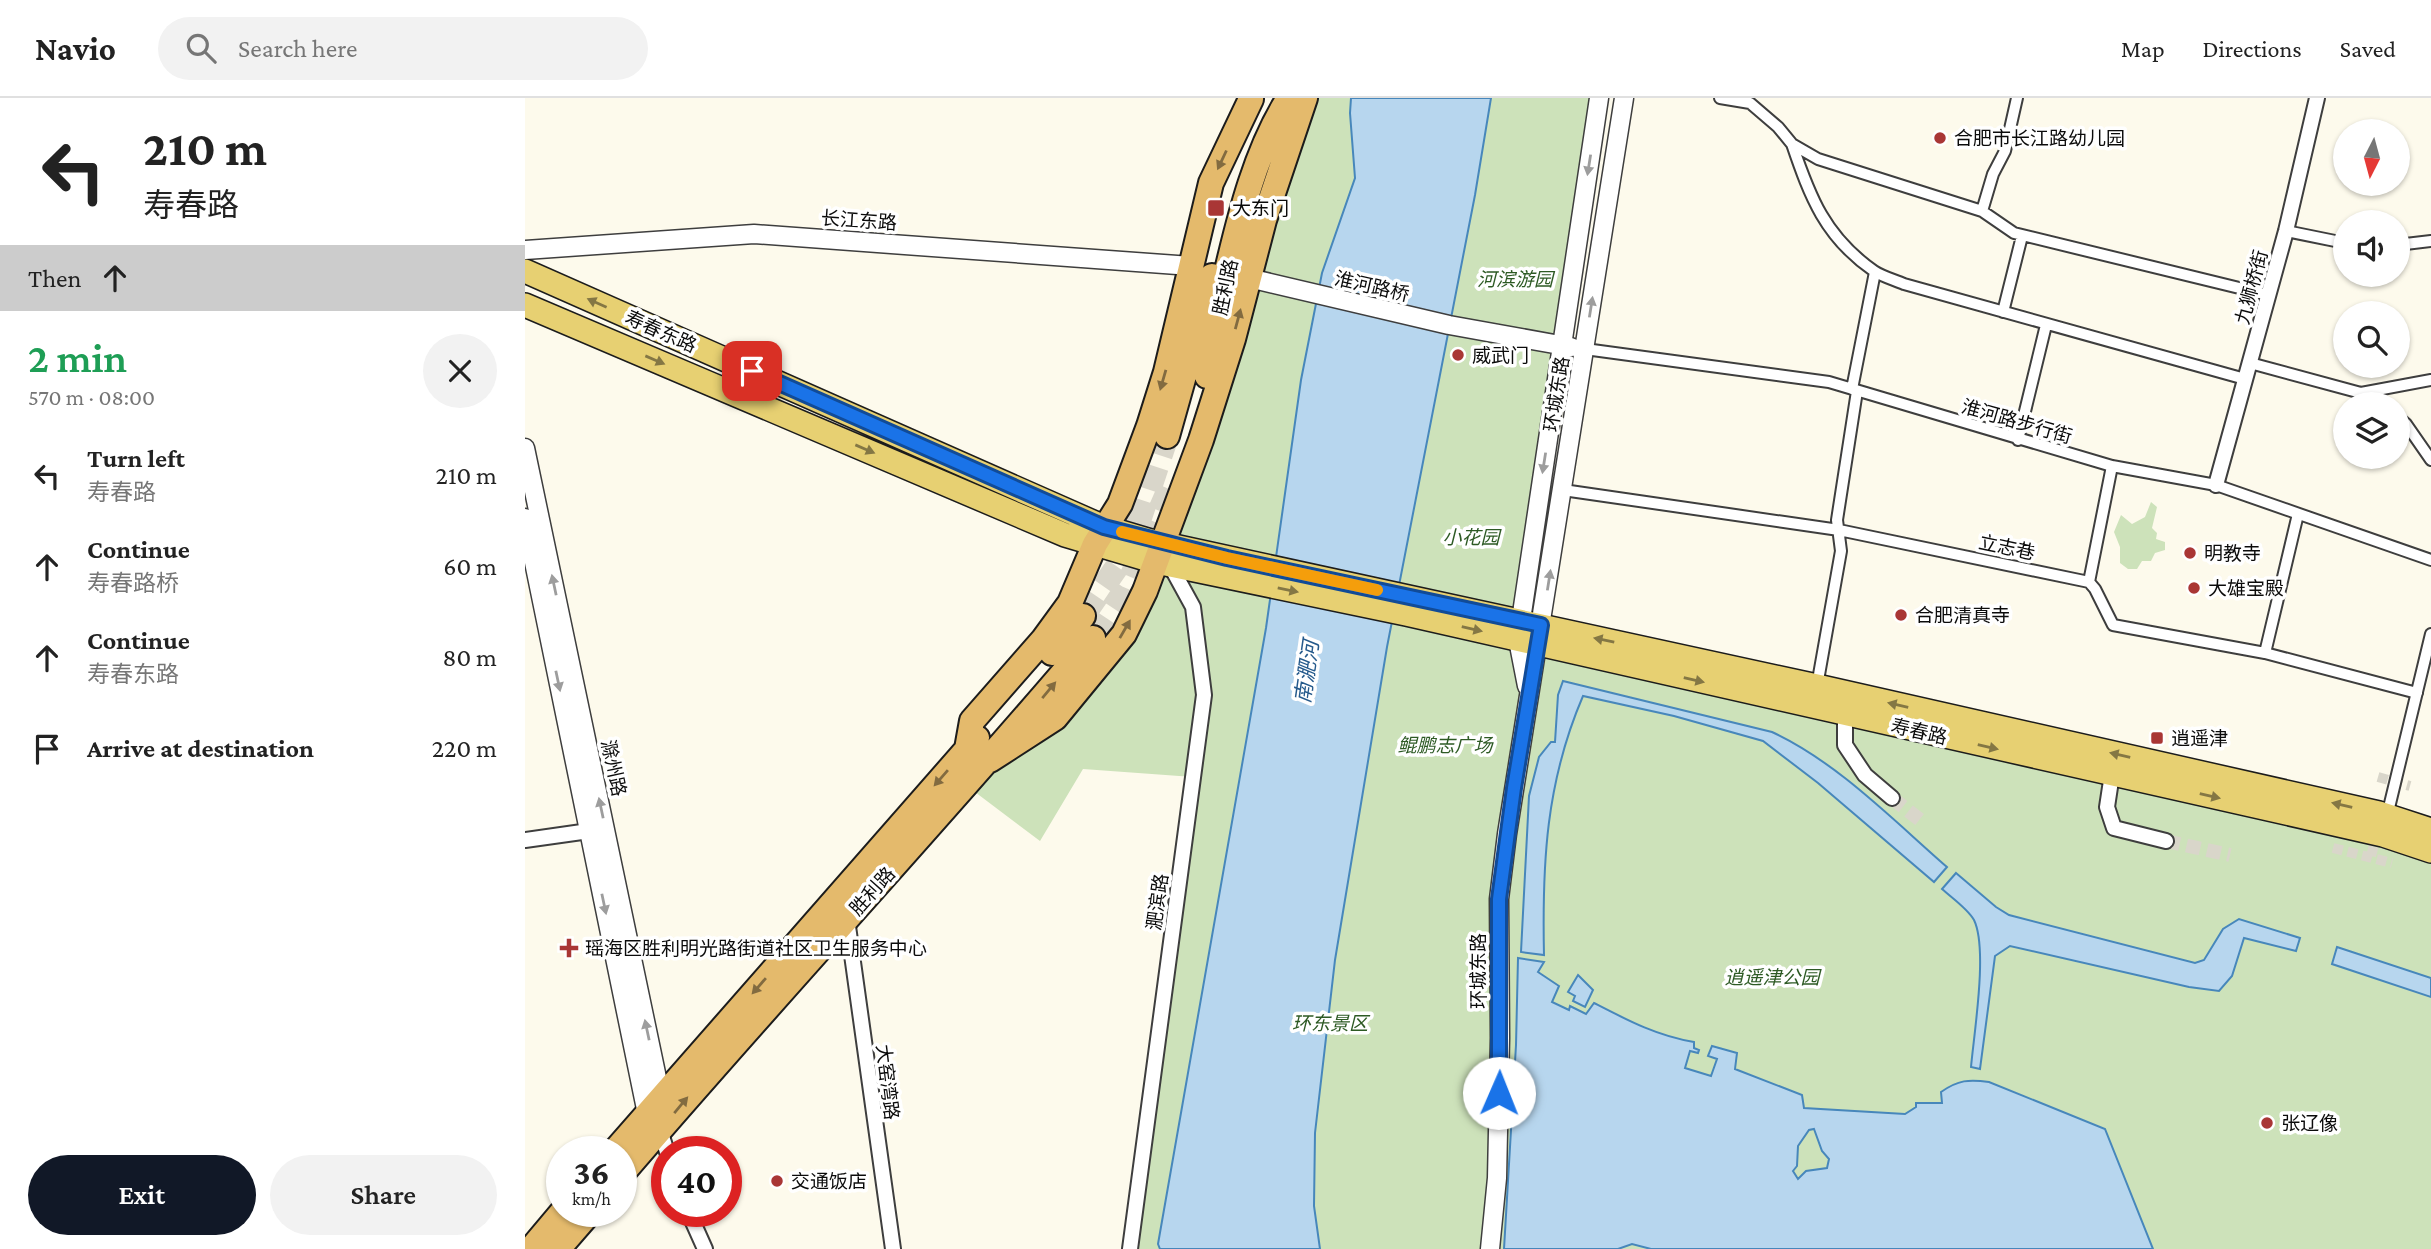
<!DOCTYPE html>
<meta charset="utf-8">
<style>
:root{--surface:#fff;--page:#f2f2f2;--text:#222;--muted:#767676;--line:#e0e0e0;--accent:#111827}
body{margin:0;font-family:"Crimson Pro","Noto Sans SC",serif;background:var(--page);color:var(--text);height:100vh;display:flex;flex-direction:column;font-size:26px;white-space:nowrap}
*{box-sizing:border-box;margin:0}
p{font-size:23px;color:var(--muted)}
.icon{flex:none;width:38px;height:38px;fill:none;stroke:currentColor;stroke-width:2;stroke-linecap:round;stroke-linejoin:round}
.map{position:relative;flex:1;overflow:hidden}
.side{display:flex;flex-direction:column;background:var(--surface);width:525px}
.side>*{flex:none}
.top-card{background:#fff;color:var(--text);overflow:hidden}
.needle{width:46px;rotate:186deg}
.buttons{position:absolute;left:1808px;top:21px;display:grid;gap:14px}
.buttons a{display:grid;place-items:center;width:77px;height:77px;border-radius:50%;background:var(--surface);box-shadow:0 2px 5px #0004;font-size:35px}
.speed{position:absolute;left:21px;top:1038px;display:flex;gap:14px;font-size:35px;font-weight:700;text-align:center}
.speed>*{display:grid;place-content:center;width:91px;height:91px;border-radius:50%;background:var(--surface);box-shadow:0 2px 5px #0004;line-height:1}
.speed small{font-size:18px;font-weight:400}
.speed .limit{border:10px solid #d22;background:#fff;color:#111}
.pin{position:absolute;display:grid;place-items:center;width:60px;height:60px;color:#fff;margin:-30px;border-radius:14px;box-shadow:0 4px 10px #0006}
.me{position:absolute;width:77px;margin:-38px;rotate:1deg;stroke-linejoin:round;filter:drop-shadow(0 0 5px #0008)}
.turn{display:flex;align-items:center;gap:24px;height:147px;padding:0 28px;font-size:32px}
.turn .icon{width:91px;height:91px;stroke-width:2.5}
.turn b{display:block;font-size:49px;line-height:60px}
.then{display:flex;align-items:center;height:66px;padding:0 28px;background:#0003;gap:14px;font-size:26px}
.round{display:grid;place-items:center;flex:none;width:74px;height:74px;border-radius:37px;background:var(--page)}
.overview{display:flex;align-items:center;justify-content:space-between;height:119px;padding:0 28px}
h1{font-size:42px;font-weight:600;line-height:52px;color:#1e9e55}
.action{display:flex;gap:14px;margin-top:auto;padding:14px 28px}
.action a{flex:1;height:80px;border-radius:42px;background:var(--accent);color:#fff;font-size:28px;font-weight:600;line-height:80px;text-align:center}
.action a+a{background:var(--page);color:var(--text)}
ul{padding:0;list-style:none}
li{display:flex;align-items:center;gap:21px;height:91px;padding:0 28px}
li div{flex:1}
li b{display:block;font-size:26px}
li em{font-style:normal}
header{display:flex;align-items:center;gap:42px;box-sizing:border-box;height:98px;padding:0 35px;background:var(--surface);border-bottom:2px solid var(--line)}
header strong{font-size:33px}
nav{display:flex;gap:38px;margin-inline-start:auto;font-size:24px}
.search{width:490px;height:63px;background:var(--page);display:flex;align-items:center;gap:18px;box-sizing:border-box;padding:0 24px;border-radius:38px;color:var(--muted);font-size:26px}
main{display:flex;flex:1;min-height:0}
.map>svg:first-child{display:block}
</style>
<header>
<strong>Navio</strong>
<div class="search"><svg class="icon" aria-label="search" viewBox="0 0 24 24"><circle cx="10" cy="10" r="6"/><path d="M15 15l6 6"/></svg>Search here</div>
<nav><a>Map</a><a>Directions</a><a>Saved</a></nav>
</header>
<main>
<section class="side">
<div class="top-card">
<div class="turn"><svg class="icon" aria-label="left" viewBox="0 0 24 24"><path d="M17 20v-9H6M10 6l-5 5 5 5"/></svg><div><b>210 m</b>寿春路</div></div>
<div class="then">Then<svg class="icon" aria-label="ahead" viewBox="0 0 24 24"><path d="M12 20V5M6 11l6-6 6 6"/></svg></div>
</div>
<div class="overview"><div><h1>2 min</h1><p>570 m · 08:00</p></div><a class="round"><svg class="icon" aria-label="close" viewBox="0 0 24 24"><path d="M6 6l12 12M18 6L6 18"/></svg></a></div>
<ul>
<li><svg class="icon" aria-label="left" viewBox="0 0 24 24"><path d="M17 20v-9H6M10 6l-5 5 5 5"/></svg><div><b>Turn left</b><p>寿春路</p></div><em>210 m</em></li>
<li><svg class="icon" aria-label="ahead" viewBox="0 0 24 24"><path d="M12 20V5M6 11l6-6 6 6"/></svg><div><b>Continue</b><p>寿春路桥</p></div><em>60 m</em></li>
<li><svg class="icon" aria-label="ahead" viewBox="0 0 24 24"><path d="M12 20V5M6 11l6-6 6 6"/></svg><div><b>Continue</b><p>寿春东路</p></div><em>80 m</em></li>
<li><svg class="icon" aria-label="arrive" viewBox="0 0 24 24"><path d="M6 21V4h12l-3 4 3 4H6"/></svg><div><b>Arrive at destination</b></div><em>220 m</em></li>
</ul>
<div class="action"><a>Exit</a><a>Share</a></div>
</section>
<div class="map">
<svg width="1906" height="1151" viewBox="0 0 1906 1151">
<rect width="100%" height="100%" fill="#fdfaec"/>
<path fill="#cde2ba" d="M780,0H1074L996,524L637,445Z
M1626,404L1632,409L1627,430L1632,435L1631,441L1640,444V452L1630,455L1626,463H1617L1612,471H1603L1595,465V449L1589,434L1596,417L1607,426L1620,419Z
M631,464L1013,546L1906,753V1151H605L668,679L558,671L515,743L442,688L599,536Z"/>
<path fill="#b7d6ee" stroke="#4787bb" stroke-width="2" fill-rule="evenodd" d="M826,0H966L950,97L862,549L810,862L790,1035L789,1108L795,1151H635L633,1146L741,530L776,282L797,175L830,80L825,15Z
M1038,583L1247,634C1312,664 1368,722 1422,769L1409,784L1293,685L1238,643L1149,618L1058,598C1021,684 1017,765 1019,857L996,854L1004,698L1014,659L1026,644H1030L1033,597Z
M1431,775L1471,809L1484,817L1670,865L1679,862L1698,831L1714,821L1775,840L1771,853L1719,840L1707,878L1694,893L1664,889L1485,848L1470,858L1455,971L1446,969C1449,935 1463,851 1449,822C1443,811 1427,800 1417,791Z
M1812,849L1906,880V899L1807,866Z
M993,860L1019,864L1013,874L1034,888L1027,904L1044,912L1045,908L1061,916L1069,905C1102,922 1132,938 1169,944V950L1174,952L1173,955L1165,953L1160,970L1186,978L1192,961L1183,958L1187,948L1212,955L1210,971L1277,997L1279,1010L1380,1016L1391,1009V1005H1417L1416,994C1433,982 1444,981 1464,984L1580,1031L1628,1151H1126L1107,1146L1093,1151H979L991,947ZM1289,1031L1297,1053L1304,1061L1302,1070L1281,1073L1273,1081L1268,1073L1272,1068L1273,1048L1284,1032Z
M1053,877L1068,892L1060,909L1048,903L1050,898L1043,894Z"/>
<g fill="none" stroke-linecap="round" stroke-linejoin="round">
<path stroke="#d9d6ca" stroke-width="10" stroke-dasharray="10 5" stroke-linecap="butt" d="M1853,679L1885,688
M1808,750L1867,765
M1846,758L1853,733"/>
<path stroke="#d9d6ca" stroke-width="14" stroke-dasharray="14 7" stroke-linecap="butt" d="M1367,700L1399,725
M1641,743L1705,757"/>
<path stroke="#d9d6ca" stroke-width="24" stroke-dasharray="24 12" stroke-linecap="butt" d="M558,518L605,450L642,338
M568,540L601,491L648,382"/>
<g stroke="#3e3e3e" stroke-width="14">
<path id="pedestrian" d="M1195,0L1225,5L1253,29L1267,46L1293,61L1457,113L1489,135L1743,197
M1267,46C1285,99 1300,139 1349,173C1358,179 1370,182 1379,186L1720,281
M1457,113L1468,76L1480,53L1492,0
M1761,133L1820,145
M1872,147L1906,143
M1478,214L1497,138
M1060,251L1304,284L1587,368L1691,387L1906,462
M1725,265L1836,295L1906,282
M1327,291L1350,174
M1836,295L1860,306
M1872,318L1881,326L1906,362
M1493,342L1521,227
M1038,392L1314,432L1564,484L1570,491L1588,527L1740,555L1892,595
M1564,484L1587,368
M1740,555L1773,416
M1292,588L1316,453L1312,422L1332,293
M1862,718L1906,536"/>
</g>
<g stroke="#3e3e3e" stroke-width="18">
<path id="minor" d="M1691,387L1761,133L1792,0
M1320,617V647L1340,677L1367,700
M1587,676L1582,709L1589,730L1641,743
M0,742L64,733
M322,821L368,1151
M135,1032L142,1054
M163,1113L180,1151
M605,1151L679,597L668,509L645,467"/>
</g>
<g stroke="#3e3e3e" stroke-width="21">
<path id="tertiary" d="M0,152L229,136L666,168
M724,180L924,227L1046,249
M0,350L136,999
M0,420L122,1016
M1002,588L993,542L1074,0
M965,1151L972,1080L975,940L974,801L982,736L1099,0"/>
</g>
<g stroke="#1c1c1c" stroke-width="26">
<path id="primary" d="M0,173L579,429L626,443L1292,588L1854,715L1906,732
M0,207L540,437L631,464L881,516L1858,737L1906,753"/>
</g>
<g stroke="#1c1c1c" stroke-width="28">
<path id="trunk" d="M682,278C691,245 693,211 701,177C715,117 731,52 764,0
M642,338L687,178
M527,555L558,518
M442,651L447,623L518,542L545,505L570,446L595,406L624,328L641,274L686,85L726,1
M465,662L530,620L599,536L620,493L676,342L708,241L739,122L780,0
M89,1054L452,640
M96,1077C251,896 414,722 568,540
M6,1151L38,1113
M33,1151L66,1113"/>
</g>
<use href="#pedestrian" stroke="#fff" stroke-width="10"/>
<use href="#minor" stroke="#fff" stroke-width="14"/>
<use href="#tertiary" stroke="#fff" stroke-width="18"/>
<use href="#primary" stroke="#e7d072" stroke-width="23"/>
<use href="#trunk" stroke="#e4ba6c" stroke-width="24"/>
</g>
<defs><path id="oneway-solid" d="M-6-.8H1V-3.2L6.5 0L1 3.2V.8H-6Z" transform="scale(1.75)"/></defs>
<g fill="#826b40">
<use href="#oneway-solid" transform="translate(697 62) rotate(115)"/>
<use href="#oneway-solid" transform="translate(713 221) rotate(-75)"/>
<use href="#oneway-solid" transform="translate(638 282) rotate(106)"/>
<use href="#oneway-solid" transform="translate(600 531) rotate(-60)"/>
<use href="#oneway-solid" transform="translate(524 592) rotate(-50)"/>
<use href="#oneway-solid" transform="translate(416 680) rotate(131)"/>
<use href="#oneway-solid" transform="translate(234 888) rotate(131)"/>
<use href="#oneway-solid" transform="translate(156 1007) rotate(-50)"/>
</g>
<g fill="#9d9d9d">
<use href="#oneway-solid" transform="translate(1064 67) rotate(99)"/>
<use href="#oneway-solid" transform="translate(1066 209) rotate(-81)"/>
<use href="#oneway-solid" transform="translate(1019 365) rotate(99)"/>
<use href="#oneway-solid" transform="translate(1024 482) rotate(-81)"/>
<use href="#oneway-solid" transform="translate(29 487) rotate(-102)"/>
<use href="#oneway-solid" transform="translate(33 583) rotate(78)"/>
<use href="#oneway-solid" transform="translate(76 710) rotate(-102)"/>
<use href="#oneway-solid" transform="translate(79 806) rotate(78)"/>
<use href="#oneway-solid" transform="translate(122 932) rotate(-102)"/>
</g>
<g fill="#847744">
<use href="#oneway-solid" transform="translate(72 205) rotate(-156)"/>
<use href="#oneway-solid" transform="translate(130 262) rotate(23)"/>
<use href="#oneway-solid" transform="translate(340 351) rotate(23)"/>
<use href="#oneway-solid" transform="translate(763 492) rotate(12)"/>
<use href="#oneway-solid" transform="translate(947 531) rotate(13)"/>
<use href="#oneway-solid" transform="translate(1079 542) rotate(-168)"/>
<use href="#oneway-solid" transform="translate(1169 582) rotate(13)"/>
<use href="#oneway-solid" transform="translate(1373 607) rotate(-167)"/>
<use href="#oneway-solid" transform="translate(1463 649) rotate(13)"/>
<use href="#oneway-solid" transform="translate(1595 657) rotate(-167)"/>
<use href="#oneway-solid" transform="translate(1685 698) rotate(13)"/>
<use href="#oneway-solid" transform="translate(1817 707) rotate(-167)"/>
</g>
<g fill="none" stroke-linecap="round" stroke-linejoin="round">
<g stroke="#114b97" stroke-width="18">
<path id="route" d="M227,273L579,429L702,460L1016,527L989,690L974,801V995"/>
</g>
<use href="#route" stroke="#1a73e8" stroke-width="12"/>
<path stroke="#f59e0b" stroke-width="12" d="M597,434L702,460L852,492"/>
</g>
<g fill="#a93635" stroke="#fff" stroke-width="2.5">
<circle cx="1415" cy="40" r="7"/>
<rect x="682" y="101" width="18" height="18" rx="3.5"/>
<circle cx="933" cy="257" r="7"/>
<circle cx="1665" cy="455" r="7"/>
<circle cx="1669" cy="490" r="7"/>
<circle cx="1376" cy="517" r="7"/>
<rect x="1625" y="633" width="14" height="14" rx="3.5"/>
<path d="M40.5 839.5h7v7h7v7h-7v7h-7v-7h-7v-7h7z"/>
<circle cx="1742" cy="1025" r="7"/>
<circle cx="252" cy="1083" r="7"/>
</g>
<g text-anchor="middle" stroke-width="7" stroke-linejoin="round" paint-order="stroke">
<g font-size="19" fill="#0b0b0b" stroke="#fff" text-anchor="start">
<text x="1429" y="47">合肥市长江路幼儿园</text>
<text x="707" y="117">大东门</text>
<text x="947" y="264">威武门</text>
<text x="1679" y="462">明教寺</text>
<text x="1683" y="497">大雄宝殿</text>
<text x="1390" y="524">合肥清真寺</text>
<text x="1646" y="647">逍遥津</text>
<text x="60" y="857">瑶海区胜利明光路街道社区卫生服务中心</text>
<text x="1756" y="1032">张辽像</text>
<text x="266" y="1090">交通饭店</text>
</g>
<g font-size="19" fill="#0b0b0b" stroke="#fff">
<text transform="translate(334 122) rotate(4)" y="7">长江东路</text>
<text transform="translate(847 188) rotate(13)" y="7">淮河路桥</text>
<text transform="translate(700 189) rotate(-78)" y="7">胜利路</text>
<text transform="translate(1726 189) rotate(-75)" y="7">九狮桥街</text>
<text transform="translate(136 233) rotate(24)" y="7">寿春东路</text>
<text transform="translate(1031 296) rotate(-81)" y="7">环城东路</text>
<text transform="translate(1492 323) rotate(16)" y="7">淮河路步行街</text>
<text transform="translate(1482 449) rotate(12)" y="7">立志巷</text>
<text transform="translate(1394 633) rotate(13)" y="7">寿春路</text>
<text transform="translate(89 670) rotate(78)" y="7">滁州路</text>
<text transform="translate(347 793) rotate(-48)" y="7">胜利路</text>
<text transform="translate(632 804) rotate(-82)" y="7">淝滨路</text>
<text transform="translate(953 873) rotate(-90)" y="7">环城东路</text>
<text transform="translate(363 984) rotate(83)" y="7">大窑湾路</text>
</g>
<g font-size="19" font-style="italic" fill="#2d5a24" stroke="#fff">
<text x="990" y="188">河滨游园</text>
<text x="946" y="446">小花园</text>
<text x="920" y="654">鲲鹏志广场</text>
<text x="1247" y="886">逍遥津公园</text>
<text x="805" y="932">环东景区</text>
</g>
<g font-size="21" font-style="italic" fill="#255a8c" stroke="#fff">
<text transform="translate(782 574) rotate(-82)" y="7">南淝河</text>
</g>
</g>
</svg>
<div class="buttons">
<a><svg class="needle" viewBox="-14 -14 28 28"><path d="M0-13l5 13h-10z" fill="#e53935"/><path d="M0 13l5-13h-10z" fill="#767676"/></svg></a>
<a><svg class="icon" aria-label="sound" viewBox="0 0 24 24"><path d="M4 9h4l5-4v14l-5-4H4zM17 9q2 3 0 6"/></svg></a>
<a><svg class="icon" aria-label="search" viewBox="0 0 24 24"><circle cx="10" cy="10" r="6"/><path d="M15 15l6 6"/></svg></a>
<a><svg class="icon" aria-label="layers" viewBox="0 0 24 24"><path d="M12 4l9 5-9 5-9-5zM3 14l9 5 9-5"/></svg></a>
</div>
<div class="speed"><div>36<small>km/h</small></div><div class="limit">40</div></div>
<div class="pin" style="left:227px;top:273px;background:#d93025"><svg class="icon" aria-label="arrive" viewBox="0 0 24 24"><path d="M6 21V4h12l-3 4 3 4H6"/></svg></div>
<svg class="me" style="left:974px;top:995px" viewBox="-20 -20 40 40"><circle r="19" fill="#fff"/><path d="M0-13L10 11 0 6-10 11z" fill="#1a73e8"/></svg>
</div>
</main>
